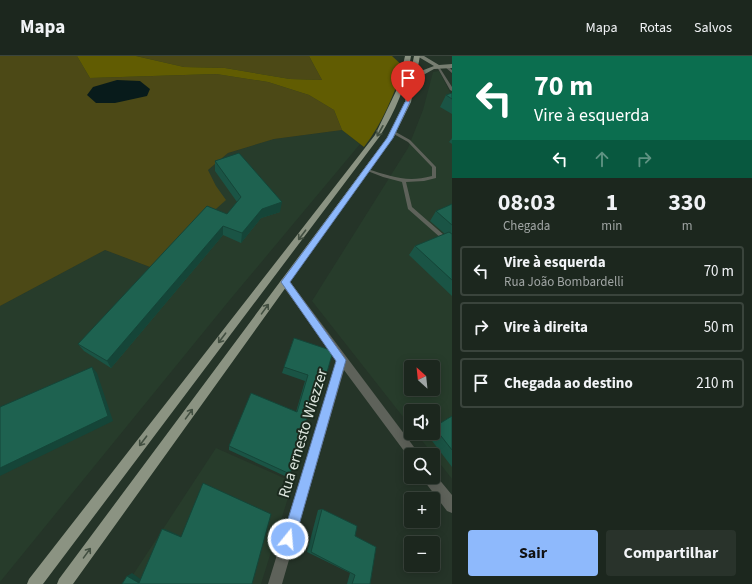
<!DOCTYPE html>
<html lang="pt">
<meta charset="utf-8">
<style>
:root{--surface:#1c271e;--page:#29332b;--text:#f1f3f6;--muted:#a0a5a4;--line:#3a443c;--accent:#8eb9fc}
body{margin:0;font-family:"Source Sans 3",sans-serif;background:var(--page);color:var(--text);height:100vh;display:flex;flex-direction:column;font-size:15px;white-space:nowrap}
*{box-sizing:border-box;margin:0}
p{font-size:13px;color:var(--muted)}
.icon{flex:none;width:22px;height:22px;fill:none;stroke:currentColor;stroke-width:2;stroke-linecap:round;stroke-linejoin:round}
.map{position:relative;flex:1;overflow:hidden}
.side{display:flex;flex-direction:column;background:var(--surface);width:300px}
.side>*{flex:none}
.banner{background:#0b6e4f;color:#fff;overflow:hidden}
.needle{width:26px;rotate:333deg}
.controls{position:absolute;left:404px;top:304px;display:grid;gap:8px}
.controls a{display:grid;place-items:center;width:36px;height:36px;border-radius:4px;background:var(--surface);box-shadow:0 2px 10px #0003,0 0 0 1px var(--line);font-size:20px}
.pin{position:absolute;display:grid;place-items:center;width:34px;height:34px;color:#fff;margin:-41px -17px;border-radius:50% 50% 50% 0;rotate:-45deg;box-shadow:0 0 4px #0007}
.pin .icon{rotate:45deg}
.me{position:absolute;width:44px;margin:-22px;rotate:17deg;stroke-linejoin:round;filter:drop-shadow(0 0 3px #0008)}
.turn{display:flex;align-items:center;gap:14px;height:84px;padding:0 16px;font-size:18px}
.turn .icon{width:52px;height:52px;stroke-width:2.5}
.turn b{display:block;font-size:28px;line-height:34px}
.lanes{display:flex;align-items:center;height:38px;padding:0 16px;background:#0003;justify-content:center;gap:20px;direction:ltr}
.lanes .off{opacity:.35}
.eta{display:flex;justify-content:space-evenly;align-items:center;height:68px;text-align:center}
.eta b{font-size:24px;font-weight:700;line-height:28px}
.action{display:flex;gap:8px;margin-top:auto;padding:8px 16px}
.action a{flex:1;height:46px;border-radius:4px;background:var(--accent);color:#111;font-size:16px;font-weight:700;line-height:46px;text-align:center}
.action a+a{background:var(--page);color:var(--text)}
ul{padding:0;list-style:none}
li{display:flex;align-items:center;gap:12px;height:50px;margin:0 8px 6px;padding:0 8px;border:2px solid var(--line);border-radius:4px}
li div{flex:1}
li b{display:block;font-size:15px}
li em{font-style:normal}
header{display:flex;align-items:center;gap:24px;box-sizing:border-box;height:56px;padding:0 20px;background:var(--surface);border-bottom:1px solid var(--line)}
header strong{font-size:19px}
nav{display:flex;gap:22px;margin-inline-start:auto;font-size:14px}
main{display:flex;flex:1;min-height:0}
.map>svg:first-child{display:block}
</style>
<header>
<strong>Mapa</strong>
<nav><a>Mapa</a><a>Rotas</a><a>Salvos</a></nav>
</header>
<main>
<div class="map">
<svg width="452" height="528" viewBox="0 0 452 528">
<rect width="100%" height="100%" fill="#253428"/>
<path fill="#273c2b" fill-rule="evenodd" d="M439,15L452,40V423L416,377H433V355H411V371L312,245L408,92L423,54L433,16ZM411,311H433V333H411Z
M342,74L360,88L228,246L0,526V250L105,194L158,214L216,130L208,114L228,97L274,83Z
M216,392L293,426L261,528H127Z"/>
<path fill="#4c4916" d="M0,0H77L90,22L216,18L268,26L309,39L334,54L342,74L274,83L228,97L208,114L216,130L226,144L208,160L158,214L105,194L0,250Z
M136,0H309L322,24L290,23L225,12L184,11Z"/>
<path fill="#615c02" d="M77,0H136L184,11L225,12L290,23L322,24L309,0H392L404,11C393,39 383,67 364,91L342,74L334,54L309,39L268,26L216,18L90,22Z"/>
<path fill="#081b1b" d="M117,24L140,25L150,33L147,40L115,47H96L87,39L93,31Z"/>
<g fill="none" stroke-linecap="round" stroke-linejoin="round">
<path fill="#5e625a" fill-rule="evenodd" d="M436,9H438L452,31V35L450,34Z
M445,9H447L452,14V17L445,11Z
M392,75H394L410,84L436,111V122L424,125L406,126L412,151L452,186V191L450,190L408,153L402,126L383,121L365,114L367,113C391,120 406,127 432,120V111L408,86L392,77Z"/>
<path fill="#5e625a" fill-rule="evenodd" d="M285,222L288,223L420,399H411V404L410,403L344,314L282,528H268L337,304L282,229L280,226L282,223Z
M433,416L452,439V457L447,455L425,426L424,421H433Z"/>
<path fill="#777e71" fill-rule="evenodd" d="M417,0H424L439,9L452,8V12L434,13L416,23H412V21L421,15L434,10Z"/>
<path fill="#8b9382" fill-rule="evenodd" d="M405,0H411C407,28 395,56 380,80L43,528H27L29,523L375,79L398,31Z
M414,0H420L411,46L393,82L73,528H57L59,523L387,82L405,46Z"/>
</g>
<path fill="#1a5445" d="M452,37V58L440,51L446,39Z
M452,82V88L449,86Z
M215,105L280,156L261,162L241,187L223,179L111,312L84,295L78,288L227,158L237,146L215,115Z
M452,148V240L409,199L415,190L445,178L430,165L436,155Z
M294,282L333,295L318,348L315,354L310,352L290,418L287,421L229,394V390L296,356L305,325L282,317Z
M452,360V411L426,377H433V371Z
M322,453L355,480L370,528H347L350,517L307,496L318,454Z"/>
<path fill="#154538" d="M282,146L280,156L261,162L241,187L242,177L262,153Z
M223,170V179L111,312L107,305Z
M92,311L97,317L113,365L0,420V412Z
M162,473H165L183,481H181Z
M132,517L143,525L139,527L127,520Z"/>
<path fill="#1e6250" stroke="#154538" d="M452,37V43L446,39Z
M239,97L282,146L262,153L242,177L223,170L107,305L78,288L207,150L227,158L241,141L215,105Z
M452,148V169L436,155Z
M449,176L452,178V224L415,190Z
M294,282L333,295L318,348L312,346L290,418L229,390L251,337L297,356L308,319L284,311Z
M92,311L108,360L0,412V351Z
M452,360V394L434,371Z
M203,427L271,458L252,528H122L127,520L139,527L162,473L181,481Z
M322,453L357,470L355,480L376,491L370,528H352L355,519L311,496Z"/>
<defs><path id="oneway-shaft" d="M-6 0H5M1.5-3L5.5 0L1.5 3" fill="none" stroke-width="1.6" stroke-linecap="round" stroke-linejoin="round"/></defs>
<g stroke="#424f41">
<use href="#oneway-shaft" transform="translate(380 75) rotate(119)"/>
<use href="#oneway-shaft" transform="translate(302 179) rotate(127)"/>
<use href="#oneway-shaft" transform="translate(265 253) rotate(-54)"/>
<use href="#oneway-shaft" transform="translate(222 282) rotate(127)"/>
<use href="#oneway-shaft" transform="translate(189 358) rotate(-54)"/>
<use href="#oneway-shaft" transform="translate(143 385) rotate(127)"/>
<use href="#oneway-shaft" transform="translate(87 497) rotate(-54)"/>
</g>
<path fill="#8eb9fc" stroke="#5c78a4" d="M408,44L410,46L393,82L290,226L346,304L295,483L293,488L288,490L284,488L282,483L336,305L281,226L387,82L405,46Z"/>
<g text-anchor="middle" stroke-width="4" stroke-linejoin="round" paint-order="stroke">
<g font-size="16" fill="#dbe4dc" stroke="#1b2a1e">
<text transform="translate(302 377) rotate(-73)" y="6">Rua ernesto Wiezzer</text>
</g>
</g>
</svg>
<div class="controls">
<a><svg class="needle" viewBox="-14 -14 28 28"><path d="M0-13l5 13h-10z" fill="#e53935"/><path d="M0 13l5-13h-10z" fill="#a0a5a4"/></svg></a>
<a><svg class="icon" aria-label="sound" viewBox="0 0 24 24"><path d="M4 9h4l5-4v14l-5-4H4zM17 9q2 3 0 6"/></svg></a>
<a><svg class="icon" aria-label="search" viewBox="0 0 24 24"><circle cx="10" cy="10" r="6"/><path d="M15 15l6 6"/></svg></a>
<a>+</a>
<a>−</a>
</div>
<div class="pin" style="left:408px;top:46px;background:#d93025"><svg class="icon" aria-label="arrive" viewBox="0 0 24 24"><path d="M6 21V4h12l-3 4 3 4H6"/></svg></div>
<svg class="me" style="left:288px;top:483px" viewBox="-20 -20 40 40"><circle r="17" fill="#8eb9fc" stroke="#fff" stroke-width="3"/><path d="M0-11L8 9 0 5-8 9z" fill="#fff"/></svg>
</div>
<section class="side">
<div class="banner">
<div class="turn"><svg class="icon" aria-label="left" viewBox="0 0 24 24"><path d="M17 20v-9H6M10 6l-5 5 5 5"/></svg><div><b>70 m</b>Vire à esquerda</div></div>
<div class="lanes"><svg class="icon" aria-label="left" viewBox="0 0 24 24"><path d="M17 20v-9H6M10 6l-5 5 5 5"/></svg><svg class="icon off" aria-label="ahead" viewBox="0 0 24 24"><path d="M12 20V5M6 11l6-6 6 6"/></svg><svg class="icon off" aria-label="right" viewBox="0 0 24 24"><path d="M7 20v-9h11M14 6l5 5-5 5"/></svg></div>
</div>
<div class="eta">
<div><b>08:03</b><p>Chegada</p></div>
<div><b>1</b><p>min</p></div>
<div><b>330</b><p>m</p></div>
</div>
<ul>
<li><svg class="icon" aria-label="left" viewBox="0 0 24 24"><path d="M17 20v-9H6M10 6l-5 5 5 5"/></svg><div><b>Vire à esquerda</b><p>Rua João Bombardelli</p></div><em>70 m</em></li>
<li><svg class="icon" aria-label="right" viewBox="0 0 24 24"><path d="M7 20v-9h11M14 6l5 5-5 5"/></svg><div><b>Vire à direita</b></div><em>50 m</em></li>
<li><svg class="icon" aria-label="arrive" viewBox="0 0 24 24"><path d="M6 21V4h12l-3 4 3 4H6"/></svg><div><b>Chegada ao destino</b></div><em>210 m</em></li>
</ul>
<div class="action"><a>Sair</a><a>Compartilhar</a></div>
</section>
</main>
